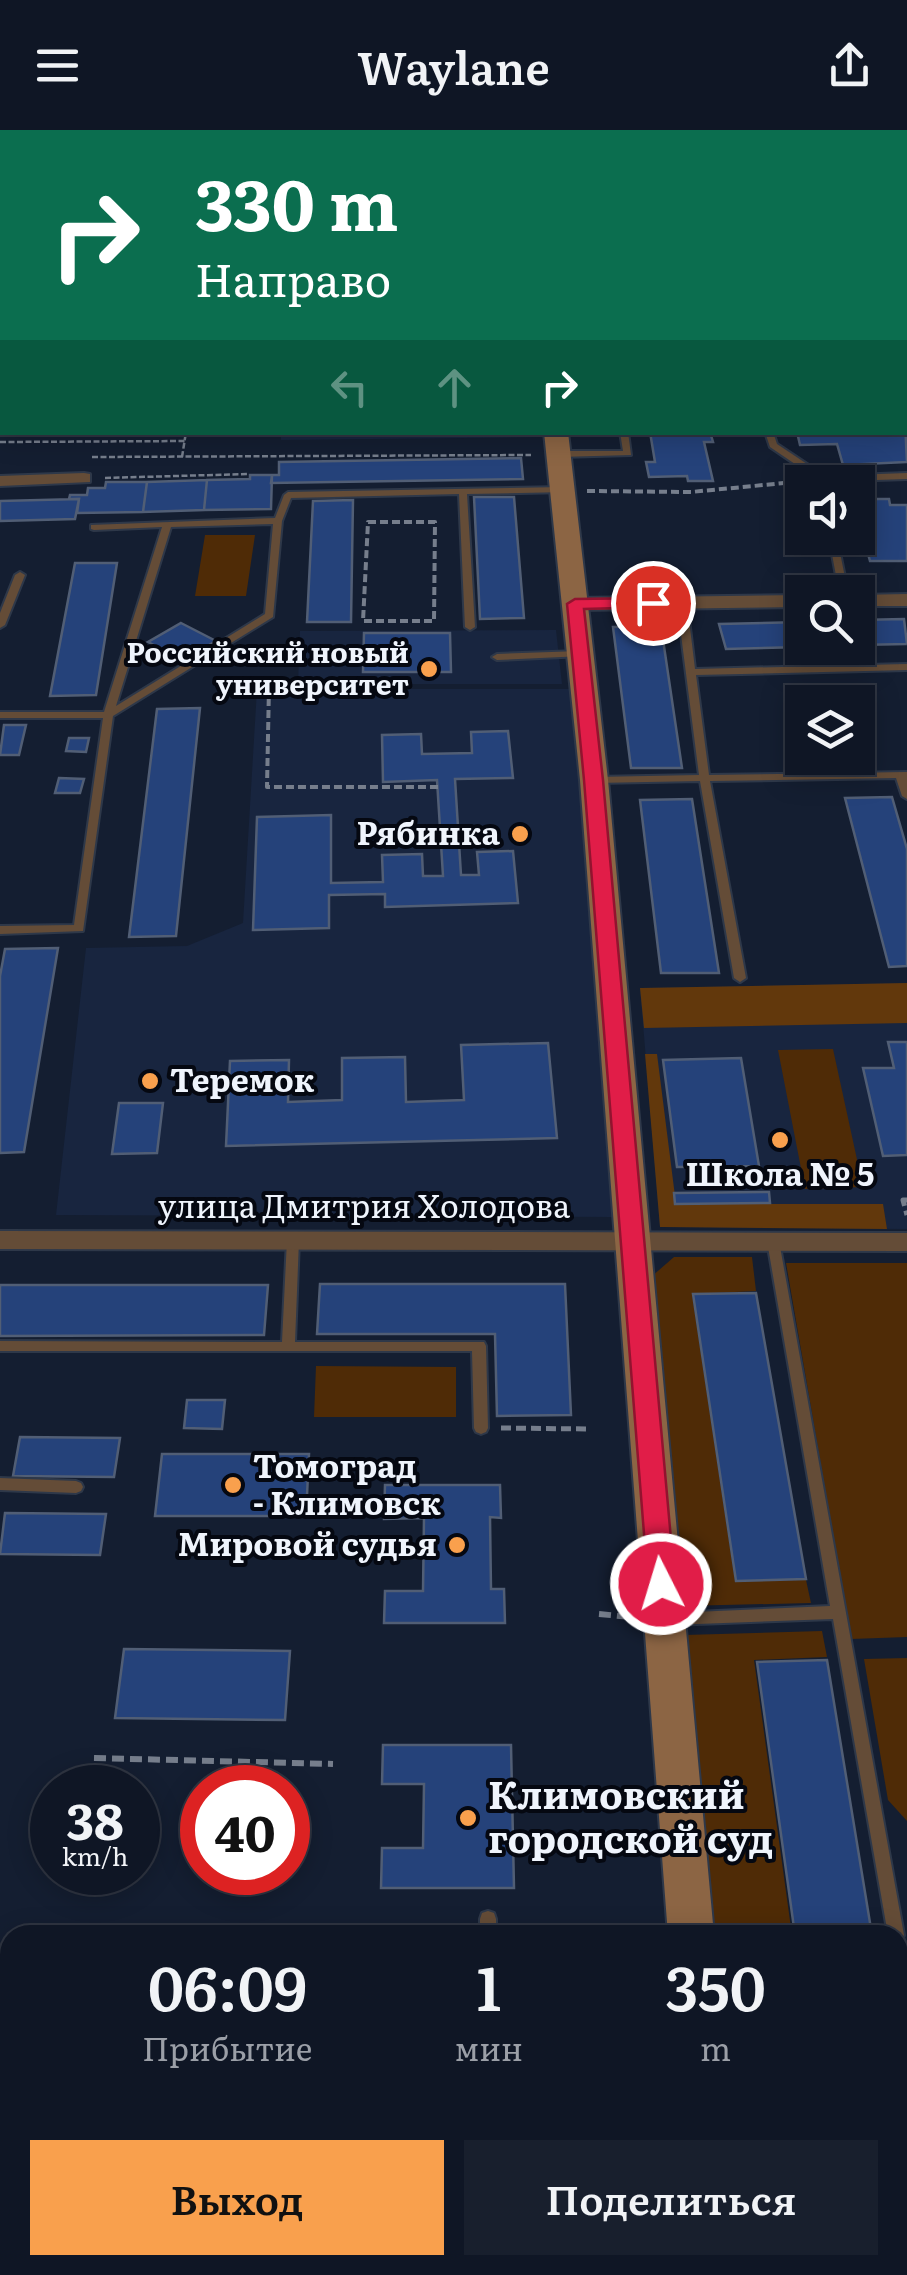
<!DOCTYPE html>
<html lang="ru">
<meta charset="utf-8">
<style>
:root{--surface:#0f1625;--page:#181f2d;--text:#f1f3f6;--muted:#9b9fa7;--line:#2f3542;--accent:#f9a04d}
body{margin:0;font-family:Literata,serif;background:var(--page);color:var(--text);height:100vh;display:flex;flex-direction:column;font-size:38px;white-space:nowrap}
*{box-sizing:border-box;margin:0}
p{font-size:32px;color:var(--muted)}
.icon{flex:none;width:55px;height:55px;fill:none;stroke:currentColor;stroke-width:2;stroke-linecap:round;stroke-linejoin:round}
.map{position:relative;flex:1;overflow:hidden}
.panel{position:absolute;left:0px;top:1795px;width:908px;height:350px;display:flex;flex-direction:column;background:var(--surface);border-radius:30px 30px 0 0;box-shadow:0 5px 25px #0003,0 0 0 2px var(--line)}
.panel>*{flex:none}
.top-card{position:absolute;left:0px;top:0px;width:908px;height:305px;box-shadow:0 5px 25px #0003,0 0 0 2px var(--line);background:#0b6e4f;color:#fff;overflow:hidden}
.buttons{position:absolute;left:785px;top:335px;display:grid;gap:20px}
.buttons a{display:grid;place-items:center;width:90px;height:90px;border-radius:0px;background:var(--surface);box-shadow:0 5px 25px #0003,0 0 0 2px var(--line);font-size:50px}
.speed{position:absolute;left:30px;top:1635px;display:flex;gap:20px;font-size:50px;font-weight:700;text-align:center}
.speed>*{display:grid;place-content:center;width:130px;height:130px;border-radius:50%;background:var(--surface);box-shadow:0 5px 25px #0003,0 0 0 2px var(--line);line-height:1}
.speed small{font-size:25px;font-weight:400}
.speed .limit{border:15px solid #d22;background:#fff;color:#111}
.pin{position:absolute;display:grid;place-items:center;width:85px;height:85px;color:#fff;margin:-42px;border:5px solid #fff;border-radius:50%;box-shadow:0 2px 10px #0007}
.me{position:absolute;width:110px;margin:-55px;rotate:355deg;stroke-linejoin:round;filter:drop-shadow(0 0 8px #0008)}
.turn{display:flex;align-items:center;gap:35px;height:210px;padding:0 30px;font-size:45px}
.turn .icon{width:130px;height:130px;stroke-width:2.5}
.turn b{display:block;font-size:70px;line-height:85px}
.lanes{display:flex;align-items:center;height:95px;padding:0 30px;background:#0003;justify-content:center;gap:50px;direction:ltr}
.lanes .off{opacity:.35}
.eta{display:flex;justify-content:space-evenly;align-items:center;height:170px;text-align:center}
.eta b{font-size:60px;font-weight:600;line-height:70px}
.primary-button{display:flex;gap:20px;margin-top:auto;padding:20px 30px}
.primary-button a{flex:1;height:115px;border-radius:0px;background:var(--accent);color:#111;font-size:40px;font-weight:600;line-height:115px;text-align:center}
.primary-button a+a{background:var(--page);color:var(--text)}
header{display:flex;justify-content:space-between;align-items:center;height:130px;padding:0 30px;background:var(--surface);font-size:45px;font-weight:600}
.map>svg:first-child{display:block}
</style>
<header><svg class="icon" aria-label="menu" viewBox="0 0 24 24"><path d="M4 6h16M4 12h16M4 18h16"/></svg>Waylane<svg class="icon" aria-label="share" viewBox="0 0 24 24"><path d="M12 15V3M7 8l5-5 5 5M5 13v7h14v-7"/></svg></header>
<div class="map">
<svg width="907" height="2145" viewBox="0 0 907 2145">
<rect width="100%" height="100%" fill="#141e31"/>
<path fill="#18253f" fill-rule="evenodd" d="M281,303L543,302V307L281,310Z
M556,500L562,554H298L300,501Z
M257,559H571L615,1087L56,1085L86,818L187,816L243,793ZM508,601L513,648L455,649L461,745H479L477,722L512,721L517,773L386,777L385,764L329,765V798L253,799L331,753L383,752V725L421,724L423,746H443L437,650L384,652L382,605L421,604L422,624L472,623L471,602ZM547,913L556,1008L226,1016L231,932L289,930L288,972L342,970L343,928L404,927L406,972L464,970L461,915ZM119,974H163L157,1023L112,1024Z
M907,853V1099L660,1097L640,858Z"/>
<path fill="#4f2b06" d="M205,405H255L246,466H195Z
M833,919L863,1057L805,1059L778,920Z
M674,1127H752L756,1161L692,1164L735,1451L806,1450L811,1473L682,1476L651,1147Z
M786,1133H907V1507L851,1509Z
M316,1236L456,1237V1287H314Z
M822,1501L827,1527L754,1530L792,1805H714L684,1505Z
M907,1528V1691L888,1670L864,1529Z
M898,2113L907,2114V2145H763L750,2136L898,2135Z"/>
<path fill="#62380c" d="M907,853V893L644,898L640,858Z
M645,924H657L676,1074H883L887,1099L660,1097Z"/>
<path fill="#25427a" stroke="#515e75" stroke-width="2.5" d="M905,292L907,332L843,335L837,314L800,315L797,302H905Z
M650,302H710L713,312H704L713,351H688L687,346L649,347L646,332H655Z
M521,328L523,349L271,353L272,345H279V332Z
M250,345H272L271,379L204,380L207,350L250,349Z
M207,350L204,380L143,382L147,352Z
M106,352H147L143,382L77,383L79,369H69L70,365H87L88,358H105Z
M474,367H514L524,488L480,489Z
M79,369L75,389L0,391V371Z
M862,369H889L890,375H907V431H870L865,413H875Z
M353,370L351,492H307L313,371Z
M75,433H117L96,565L50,566Z
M904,489L907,514L858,515V490Z
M802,492V517L726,519L719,494Z
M181,493L216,511L183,530L148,512Z
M661,496L682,638H631L613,497Z
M364,503H450L451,542H363Z
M200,578L176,806L129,807L157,579Z
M4,595H26L19,625H0Z
M508,601L513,648L455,649L461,745H479L477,722L513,721L518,773L385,777V764L329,765V798L253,800L257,687L331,685V753L383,752L382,725L422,724L423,746H443L437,650L383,652L382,605L421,604L422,624L472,623L471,602Z
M69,608H89L86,622L66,621Z
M59,648L84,649L80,663H55Z
M892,667L907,719V836L889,837L845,668Z
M692,669L719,843H661L640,670Z
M58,818L24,1022L0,1023V846L5,819Z
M888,912H907V1025L883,1026L863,938H894Z
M548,913L557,1008L226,1016L230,931L289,930L288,972L342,970V928L405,927L406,972L464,970L461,915Z
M741,928L759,1036L677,1037L663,930Z
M119,973H163L157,1023L112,1024Z
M769,1062L770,1073L675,1074L674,1063Z
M320,1154H565L571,1285L497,1286L495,1204H317Z
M0,1155H268L264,1205L0,1206Z
M756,1163L806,1449L736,1451L693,1164Z
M187,1270H225L222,1299L184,1298Z
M20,1307L120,1308L114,1347L13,1346Z
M162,1324H309L306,1386H155Z
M385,1355H500L501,1388L490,1387L491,1459H504L505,1493H384L385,1461H423L424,1388L384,1389Z
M5,1383L106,1384L100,1425L0,1424Z
M124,1519L290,1521L285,1590L115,1588Z
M827,1530L872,1805H795L757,1532Z
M383,1615H511L514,1758H381L382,1718H423L424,1654H382Z
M0,1963H10V2052H0Z"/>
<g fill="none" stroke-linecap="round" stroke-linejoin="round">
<g stroke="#2e3849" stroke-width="4">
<path id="lane" d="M84,0H90L89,2H83Z
M585,0H591L592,2H586Z
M708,0H714L715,2H709Z
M0,159H2V163H0Z
M620,302H628L631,325L559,327L555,324L559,321H623Z
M765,302H773L777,314L825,346L907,343V349L815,352L817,349L770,317Z
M564,357L567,358V362L467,364L475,497L470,500L465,497L459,364L291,368L282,391L273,487L113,586L83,801L0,804V796L74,795L103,588H0V582H104L162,397L94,400L91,399V395L275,388L284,365L288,362ZM273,394L265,484L116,576L171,397Z
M829,408H837L848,462H839Z
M20,442L25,445L5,495L0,498V483L15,445Z
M682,470L687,473L695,539L907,534V540L696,545L709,645L907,642V669L902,666L896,648L710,651L746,848L740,852L734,848L700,651L595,653L590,650L595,647L699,645L677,473Z
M580,521L585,524L583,526L497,530L492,527L497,524Z
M293,1105L297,1107L299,1110L295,1212H484L486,1216L488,1298L486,1302L481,1304L476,1302L474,1298L472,1221H0V1211L282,1212L287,1110L289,1107Z
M773,1106L777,1108L779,1111L904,1805L903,1808L906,1814L907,1875L901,1873L899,1867L898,1805H888L833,1489L670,1495L665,1494L663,1489L665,1484L670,1483L830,1476L767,1111L769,1108Z
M0,1348L76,1351L81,1353L83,1357L81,1361L76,1363L0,1360Z
M488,1781L494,1783L496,1789V1805H480V1789L482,1783Z
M0,1884H10V1900H0Z
M169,2135H187L186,2145H168Z
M414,2135H432V2145H414Z"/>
</g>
<g stroke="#2e3849" stroke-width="4">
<path id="street" d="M864,0H878L879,2H866Z
M905,75H907V87H905Z
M905,220H907V230H905Z
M84,343L90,344V352L0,356V346Z
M907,464V476H858V465Z
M802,465V477L575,480L566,474L575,468Z
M0,1101L907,1103V1121L0,1119Z"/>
</g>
<g stroke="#2e3849" stroke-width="4">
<path id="secondary" d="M0,220L2,221V234H0Z
M544,302H568L608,650L714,1805H668L580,650Z
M692,2135H744L745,2145H693Z"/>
</g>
<path stroke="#767e8c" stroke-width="2.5" stroke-dasharray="6 2.5" stroke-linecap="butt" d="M0,312L185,311
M92,327L531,325
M182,327L186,302
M105,348L247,344
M786,353L795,352"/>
<path stroke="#767e8c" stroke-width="4" stroke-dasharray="8 4" stroke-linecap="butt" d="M587,361L691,362L795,352
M368,392H435L434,491H363Z
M269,556L267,657H438"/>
<path stroke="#767e8c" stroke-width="5" stroke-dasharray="10 5" stroke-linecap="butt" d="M907,1070H903L907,1085
M501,1298L588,1299"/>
<path stroke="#767e8c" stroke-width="6" stroke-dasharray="12 6" stroke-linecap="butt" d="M599,1484L631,1487
M94,1628L333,1634"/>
<use href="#lane" fill="#644c37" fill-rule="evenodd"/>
<use href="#street" fill="#644c37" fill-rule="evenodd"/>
<use href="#secondary" fill="#8c6544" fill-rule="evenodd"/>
</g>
<path fill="#e11d48" stroke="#92132f" stroke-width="2.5" d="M653,468L659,470V477L584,479L603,650L675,1454L671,1462L661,1465L652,1462L648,1454L584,650L567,474L575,469Z"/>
<g fill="#f9a04d" stroke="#050811" stroke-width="4">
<circle cx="429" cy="539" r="10"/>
<circle cx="520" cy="704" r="10"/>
<circle cx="150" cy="951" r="10"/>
<circle cx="780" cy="1010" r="10"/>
<circle cx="233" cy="1355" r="10"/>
<circle cx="457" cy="1415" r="10"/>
<circle cx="468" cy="1688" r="10"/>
</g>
<g text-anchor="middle" stroke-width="8" stroke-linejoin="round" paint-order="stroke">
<g font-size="28" font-weight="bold" fill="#eff4fc" stroke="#050811" text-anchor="end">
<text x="409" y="533">Российский новый<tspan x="409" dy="32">университет</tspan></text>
</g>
<g font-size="32" font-weight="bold" fill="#eff4fc" stroke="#050811" text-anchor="end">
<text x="500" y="715">Рябинка</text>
<text x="170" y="962" text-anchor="start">Теремок</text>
<text x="780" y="1056" text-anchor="middle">Школа № 5</text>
<text x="253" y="1348" text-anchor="start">Томоград<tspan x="253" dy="37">- Климовск</tspan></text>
<text x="437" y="1426">Мировой судья</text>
</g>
<g font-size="32" fill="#eff4fc" stroke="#050811">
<text x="364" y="1088">улица Дмитрия Холодова</text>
</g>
<g font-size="38" font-weight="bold" fill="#eff4fc" stroke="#050811" text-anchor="start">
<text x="488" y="1679">Климовский<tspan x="488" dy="44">городской суд</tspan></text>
</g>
</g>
</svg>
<div class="buttons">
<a><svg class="icon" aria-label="sound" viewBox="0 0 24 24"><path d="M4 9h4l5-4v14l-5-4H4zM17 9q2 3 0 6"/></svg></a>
<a><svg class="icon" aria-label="search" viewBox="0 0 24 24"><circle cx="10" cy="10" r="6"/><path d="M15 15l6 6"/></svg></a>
<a><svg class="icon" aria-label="layers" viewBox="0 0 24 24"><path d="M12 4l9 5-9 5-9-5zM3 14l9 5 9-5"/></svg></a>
</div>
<div class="speed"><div>38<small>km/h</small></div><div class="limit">40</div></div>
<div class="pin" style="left:653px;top:473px;background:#d93025"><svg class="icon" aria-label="arrive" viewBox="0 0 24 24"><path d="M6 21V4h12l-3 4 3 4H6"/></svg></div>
<svg class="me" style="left:661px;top:1454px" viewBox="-20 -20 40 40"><circle r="17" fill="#e11d48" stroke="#fff" stroke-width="3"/><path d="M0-11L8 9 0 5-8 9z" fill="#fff"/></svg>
<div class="top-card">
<div class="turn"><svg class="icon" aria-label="right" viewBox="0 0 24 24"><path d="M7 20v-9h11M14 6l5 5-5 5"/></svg><div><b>330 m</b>Направо</div></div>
<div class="lanes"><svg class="icon off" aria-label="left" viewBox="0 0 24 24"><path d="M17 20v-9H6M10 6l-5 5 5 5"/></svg><svg class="icon off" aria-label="ahead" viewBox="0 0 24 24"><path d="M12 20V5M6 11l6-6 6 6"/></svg><svg class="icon" aria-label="right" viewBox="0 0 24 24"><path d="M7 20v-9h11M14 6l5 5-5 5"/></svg></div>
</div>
<section class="panel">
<div class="eta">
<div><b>06:09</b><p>Прибытие</p></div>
<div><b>1</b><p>мин</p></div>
<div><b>350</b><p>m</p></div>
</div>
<div class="primary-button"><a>Выход</a><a>Поделиться</a></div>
</section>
</div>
